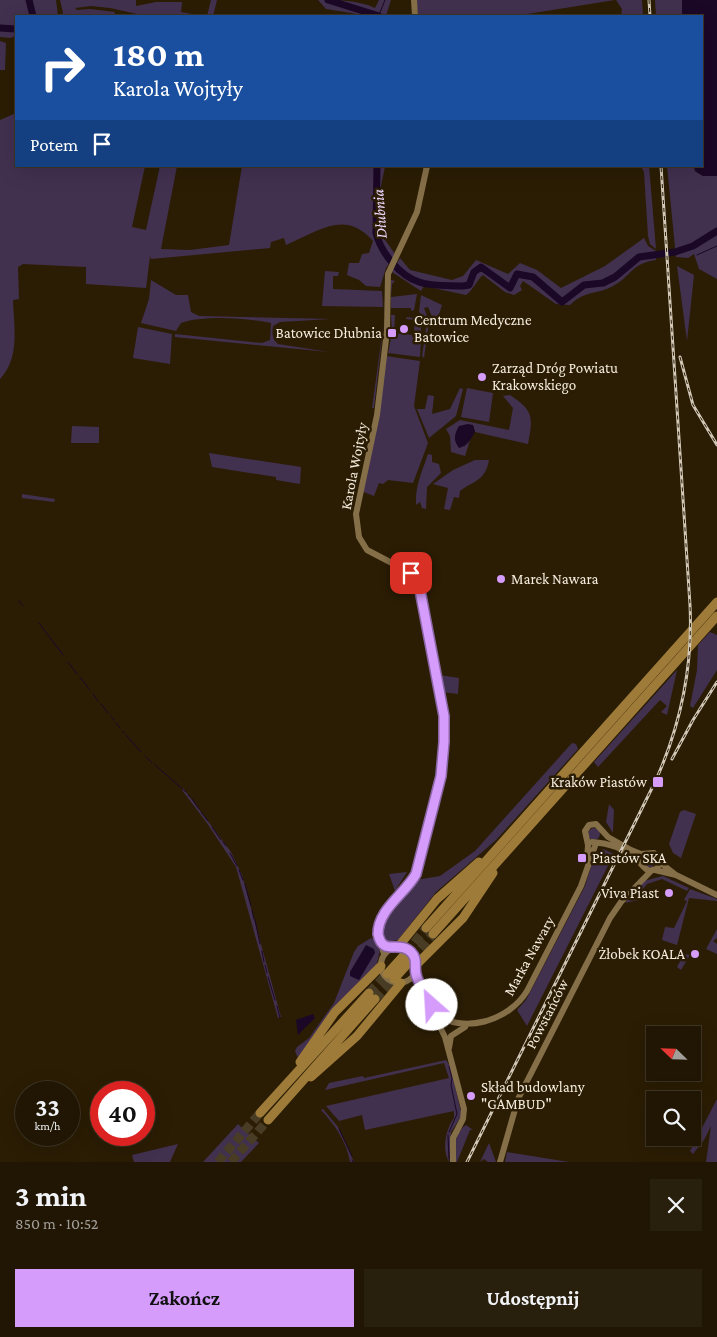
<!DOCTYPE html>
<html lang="pl">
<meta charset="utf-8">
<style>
:root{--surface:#201603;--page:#281f0d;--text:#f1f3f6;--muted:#a29f9a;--line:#3d3525;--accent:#d59cfb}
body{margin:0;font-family:"Crimson Pro",serif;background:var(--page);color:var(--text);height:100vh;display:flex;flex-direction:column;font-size:19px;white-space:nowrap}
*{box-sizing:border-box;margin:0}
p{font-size:16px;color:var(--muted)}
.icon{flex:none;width:28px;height:28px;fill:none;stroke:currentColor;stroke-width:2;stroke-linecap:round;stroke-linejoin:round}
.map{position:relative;height:1162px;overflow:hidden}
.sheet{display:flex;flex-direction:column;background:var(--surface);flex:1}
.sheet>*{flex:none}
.hud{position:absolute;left:15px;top:15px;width:688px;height:152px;border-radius:0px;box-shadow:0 5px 20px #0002,0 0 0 1px var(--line);background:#1a4fa0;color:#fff;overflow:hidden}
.needle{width:32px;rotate:293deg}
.buttons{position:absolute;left:646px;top:1026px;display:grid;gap:10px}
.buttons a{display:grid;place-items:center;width:55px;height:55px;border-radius:0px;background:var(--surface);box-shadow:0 5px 20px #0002,0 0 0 1px var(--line);font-size:25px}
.speed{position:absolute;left:15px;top:1081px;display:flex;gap:10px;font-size:25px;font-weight:700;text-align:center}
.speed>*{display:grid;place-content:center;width:65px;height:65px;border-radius:50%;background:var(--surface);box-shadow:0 5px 20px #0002,0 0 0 1px var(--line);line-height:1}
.speed small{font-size:12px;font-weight:400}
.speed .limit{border:8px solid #d22;background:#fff;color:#111}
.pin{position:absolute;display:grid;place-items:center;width:42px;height:42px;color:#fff;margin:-21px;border-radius:10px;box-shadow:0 2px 8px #0006}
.me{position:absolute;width:55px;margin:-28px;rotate:334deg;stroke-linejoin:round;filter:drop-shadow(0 0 4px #0008)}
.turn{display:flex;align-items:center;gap:18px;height:105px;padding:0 15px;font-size:22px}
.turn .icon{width:65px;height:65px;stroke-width:2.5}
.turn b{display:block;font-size:35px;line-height:42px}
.then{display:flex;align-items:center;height:48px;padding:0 15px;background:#0003;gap:10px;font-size:19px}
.round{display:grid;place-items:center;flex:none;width:52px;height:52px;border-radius:0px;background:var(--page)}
.summary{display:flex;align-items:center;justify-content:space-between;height:85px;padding:0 15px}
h1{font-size:30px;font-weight:700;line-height:38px}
.cta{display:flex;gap:10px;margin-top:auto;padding:10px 15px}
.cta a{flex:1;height:58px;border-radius:0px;background:var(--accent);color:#111;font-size:20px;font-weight:700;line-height:58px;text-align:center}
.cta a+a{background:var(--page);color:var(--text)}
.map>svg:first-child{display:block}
</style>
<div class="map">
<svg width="717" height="1162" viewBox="0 0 717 1162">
<rect width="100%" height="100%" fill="#2b1d04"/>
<path fill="#42304f" d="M0,0H56L58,16H16V36L10,38L0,37Z
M60,0H136V6L156,2H182L181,12L192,14L191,16H146L110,8L91,6L75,8L77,10L90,9L115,12L114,16H61L63,13Z
M211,0H217L213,16H207Z
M318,0C338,0 358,0 375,8L379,0H391L386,16H369L326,9Z
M416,0H615L515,16H418Z
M616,0H642L643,16H621L622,9Z
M655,0H682V16H656Z
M0,41L6,43L5,70H0Z
M16,113V166H145L132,227L146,230L160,166H177L161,249L190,250L229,245L242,166H385C383,181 375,197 386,210L381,234L395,254L386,268L380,287L366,286L359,280L347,275L349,263H359L362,254L369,253L373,241C345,209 319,231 286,245L284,238L271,242L270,248L151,259L150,256L146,288L86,284V267L23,264L18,267L19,299L13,300C14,328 20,358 0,379V120Z
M641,166H649L656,249L650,244L648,236L644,172Z
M667,166H694L695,171L703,176H717V279L699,269L694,254L688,258L676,257Z
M644,238L648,246L656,251V260C630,264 632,276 613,286C597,295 585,290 570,305L556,304L523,281L520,286L522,290L514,295L505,292L483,275C476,281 474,289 466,295L424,286L421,291L392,272L400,258L410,270L452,280L463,276L476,260L508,274L520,263L537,270L561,288L605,266Z
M677,266L694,275L687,341Z
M325,271L339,272L338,276H333V289L382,291L383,307L322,306Z
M151,280L176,295H188L191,312L199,316L331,319L280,322L273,326C272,333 272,339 278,344L329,352L175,337V334L262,343L270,340L271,323C248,318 202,315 181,323L176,331L141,323L149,299Z
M391,280L395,281L392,284L391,297L417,294L414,310L411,311V308H391Z
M421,295L442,305L438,317L434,316L433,319L428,307L424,308L429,321L424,358L422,356L427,322L419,312Z
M391,315H395L394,333L412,335V337L421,339L420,357L388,353L392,333Z
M415,315L422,322L420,335L418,332H414L415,320L406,319L407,317L414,318Z
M384,321L374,408H372Z
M138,327L172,334L170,364L133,358Z
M386,356L420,361L414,406L428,443L413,483L388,480L383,484L379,483L374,496L361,491Z
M460,388L463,389L456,416L429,438L417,409H425L428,395L434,396L432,414L450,409Z
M467,388L493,393L489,422L461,417Z
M510,395C534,411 533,417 528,444L475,432L473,425L464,447L470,440L465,456L451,452L450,436L446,429L460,420L509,430L513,408L503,396Z
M72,426L99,427V443H71Z
M209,453L301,467L300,484L276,480V477L212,467Z
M428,454L432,455V462L439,464L441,473L427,487L426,509L422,508L420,502L416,505C415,486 422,472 428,454Z
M475,460H489C485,481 475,480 460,491L459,498L454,497L450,510L444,509L448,488L433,484L453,470Z
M22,494L55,499L54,502L22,498Z
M710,632L717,635V670L693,708L690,706L697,670L698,645Z
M677,670L667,715L661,712L667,706L660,700L598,767L594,762Z
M439,675L459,678L458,694L442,692C458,738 443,787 431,833C439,796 453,752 447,714C445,701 441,688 439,675Z
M572,743L576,744L578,749L496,840L436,892L398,940L387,942C371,923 406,896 416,880L440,876L475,851Z
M183,788L231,852L242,875L281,1017L278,1018L236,867L207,823L182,790Z
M609,804L614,810L613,833L606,822Z
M684,810L696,814L681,858L673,853L669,844L680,812Z
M588 834a6 6 0 1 1 12 0a6 6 0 1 1-12 0Z
M603,849L614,854L527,1026L517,1010L526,1000L585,886L595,854Z
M644.5 862a5.5 5.5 0 1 1 11 0a5.5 5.5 0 1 1-11 0Z
M407,872L395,891L389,874Z
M663,876L689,888L687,891L662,879L647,884L639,894H635L643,899L625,903L644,881Z
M690,889L717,899V901L689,898L677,945L662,940L665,927L674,928L687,901L684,900Z
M717,929V938L713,941L717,944V954L706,949Z
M371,938L376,940L380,951L376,967L339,1002L298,1058L295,1051L297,1047L309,1038L334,1003L354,952L358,946Z
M684,954L690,955L681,970L677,967Z
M446,1060L450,1066L461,1111V1117L451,1132L449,1162C442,1150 445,1130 454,1118V1111L365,1130L362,1115L339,1121L326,1106L449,1078L444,1063L325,1090L329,1083L363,1076L364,1078Z
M717,1099V1162H706L711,1126L704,1140L693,1154L690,1151Z
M323,1109L338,1127L354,1162H350C347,1142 335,1125 321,1110Z
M238,1124L259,1143L241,1162H203Z
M466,1125L473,1130H470L457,1162H455C455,1149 453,1133 466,1125Z
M489,1143L496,1162H488L484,1159L480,1162Z
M178,1144L170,1162H134L132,1155Z
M507,1152L569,1162H505Z"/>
<path fill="#1b0726" d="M682,0H717V176H703L695,171L694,166H701V16H682Z
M468,424L473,425L475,432C471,439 467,446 459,448C453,440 454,435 459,426Z
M366,945L374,949L375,953L359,980L350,976V972Z
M313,1014L315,1018L298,1035L296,1020Z"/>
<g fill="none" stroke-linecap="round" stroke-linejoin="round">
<path stroke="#1b0726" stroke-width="1" d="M379,15L385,0
M697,255L717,246
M19,601L23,606
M39,623L63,655
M68,662L77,674
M80,677L90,690
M93,694L98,701
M101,704L108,713
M111,716L114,720
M116,723L120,728
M123,731L124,733
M126,735L141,752
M145,756L152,763
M155,765L186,792
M188,795L190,797
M192,799L199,809
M201,812L208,821
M212,827L221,840
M223,842L226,846
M230,853L237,866
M239,870L243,880
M245,884L251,906
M252,910L254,919
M255,920L260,944
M262,951L264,962
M265,965L267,973
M268,977L275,1000
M277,1006L280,1018
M339,1129L352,1156
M449,1132L457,1114L451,1085L452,1078L449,1066
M448,1135L449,1159
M352,1160L353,1162"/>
<path stroke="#1b0726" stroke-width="7" d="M29,0L33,16
M328,0L379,16
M0,28L16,29
M377,166L376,233C381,253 400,276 419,282C433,287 449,285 463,286L469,285L474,272L481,267L510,288L517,274L533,277L562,302L584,285L603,283L615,277L639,257L675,252L693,246L717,231"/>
<path stroke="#493c25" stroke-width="9" stroke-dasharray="9 4.5" stroke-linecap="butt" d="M406,953L426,928
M412,959L433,934
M369,993L387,974
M375,999L394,979
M218,1162L260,1113
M231,1162L268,1120"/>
<path stroke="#856f48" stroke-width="6" d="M414,0L415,16
M592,842C608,843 625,849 637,860C642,864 643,868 649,871L657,869L660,862
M587,861L588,845L585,831L589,825L596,824L608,837L631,850L641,854L654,853L662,864L676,875
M655,870L676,875L717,895
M381 965a18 18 0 1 1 36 0a18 18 0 1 1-36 0Z
M384,954L378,934L379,922L416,874L443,762L444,716L418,582L411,573L367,550L359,537L356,514L377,415L387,331L388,274L417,212L427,166
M415,971L429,995L435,1017L445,1037L464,1109L463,1119L453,1138V1162
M435,1013C462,1035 509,1021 527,991L581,886L596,843
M449,1048L451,1036L465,1027
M500,1162L518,1099L610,918L621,902L651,871"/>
<path stroke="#9e7b38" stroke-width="9" d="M426,928L717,602
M433,934L717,616
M398,947L437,899L479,862
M417,964L463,918L493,873
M387,974L406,953
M394,979L412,959
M300,1062L335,1012L381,966
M311,1077L357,1036L401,983
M260,1113L369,993
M268,1120L375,999"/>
<g stroke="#d2c8b7" stroke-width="3">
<path id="rail" d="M649,0L650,16
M680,357L693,405L717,445
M672,759L693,720L717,682
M467,1162L655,782C681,725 693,667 690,605L661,166"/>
</g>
<use href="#rail" stroke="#2b1d04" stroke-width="1" stroke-dasharray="4" stroke-linecap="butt"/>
</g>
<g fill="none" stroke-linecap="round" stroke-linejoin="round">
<g stroke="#8a65a3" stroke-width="12">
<path id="route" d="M411,573L419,585L444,716V742L441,776L416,874C405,894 378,909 378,934C383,957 399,940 411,952C418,959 414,966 416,974C418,985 429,994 432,1005"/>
</g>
<use href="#route" stroke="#d59cfb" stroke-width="9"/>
</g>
<g fill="#d59cfb" stroke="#2b1d04" stroke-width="2">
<circle cx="404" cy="329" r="5"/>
<rect x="387" y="328" width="10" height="10" rx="2.5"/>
<circle cx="482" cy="377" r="5"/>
<circle cx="501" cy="579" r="5"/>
<rect x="652" y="776" width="12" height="12" rx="2.5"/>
<rect x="577" y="853" width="10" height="10" rx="2.5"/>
<circle cx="669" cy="893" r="5"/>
<circle cx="695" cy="954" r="5"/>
<circle cx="471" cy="1096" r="5"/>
</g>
<g text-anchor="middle" stroke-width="5" stroke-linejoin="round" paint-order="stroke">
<g font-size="15" fill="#f5ecdd" stroke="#2b1d04" text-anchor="start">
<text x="414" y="325">Centrum Medyczne<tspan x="414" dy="17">Batowice</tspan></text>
<text x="382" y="338" text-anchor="end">Batowice Dłubnia</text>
<text x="492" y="373">Zarząd Dróg Powiatu<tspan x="492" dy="17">Krakowskiego</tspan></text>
<text x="511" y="584">Marek Nawara</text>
<text x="647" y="787" text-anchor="end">Kraków Piastów</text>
<text x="592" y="863">Piastów SKA</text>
<text x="659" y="898" text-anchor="end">Viva Piast</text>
<text x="685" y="959" text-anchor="end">Żłobek KOALA</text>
<text x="481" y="1092">Skład budowlany<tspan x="481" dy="17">"GAMBUD"</tspan></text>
</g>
<g font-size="15" fill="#f5ecdd" stroke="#2b1d04">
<text transform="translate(354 466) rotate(-79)" y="5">Karola Wojtyły</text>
<text transform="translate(529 956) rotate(-61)" y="5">Marka Nawary</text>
<text transform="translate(547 1014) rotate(-63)" y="5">Powstańców</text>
</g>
<g font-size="16" font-style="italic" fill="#edd7fd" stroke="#2b1d04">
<text transform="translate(379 214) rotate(-94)" y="6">Dłubnia</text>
</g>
</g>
</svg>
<div class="buttons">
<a><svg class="needle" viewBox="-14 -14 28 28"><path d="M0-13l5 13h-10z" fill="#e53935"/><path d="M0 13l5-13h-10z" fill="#a29f9a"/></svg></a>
<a><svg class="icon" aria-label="search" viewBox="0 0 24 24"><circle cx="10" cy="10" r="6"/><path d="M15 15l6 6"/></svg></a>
</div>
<div class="speed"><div>33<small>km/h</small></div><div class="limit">40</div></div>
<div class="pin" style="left:411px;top:573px;background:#d93025"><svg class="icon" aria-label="arrive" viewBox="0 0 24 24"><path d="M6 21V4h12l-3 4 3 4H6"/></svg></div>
<svg class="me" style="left:432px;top:1005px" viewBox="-20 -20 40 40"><circle r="19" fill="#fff"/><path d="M0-13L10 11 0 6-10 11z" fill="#d59cfb"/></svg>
<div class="hud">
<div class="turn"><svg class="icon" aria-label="right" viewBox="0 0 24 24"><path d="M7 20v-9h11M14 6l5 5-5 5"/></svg><div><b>180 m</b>Karola Wojtyły</div></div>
<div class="then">Potem<svg class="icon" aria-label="arrive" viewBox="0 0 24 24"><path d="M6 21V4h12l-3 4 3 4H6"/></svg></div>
</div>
</div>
<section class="sheet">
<div class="summary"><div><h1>3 min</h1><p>850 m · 10:52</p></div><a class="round"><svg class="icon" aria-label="close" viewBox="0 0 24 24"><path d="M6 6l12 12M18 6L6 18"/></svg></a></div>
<div class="cta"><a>Zakończ</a><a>Udostępnij</a></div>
</section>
